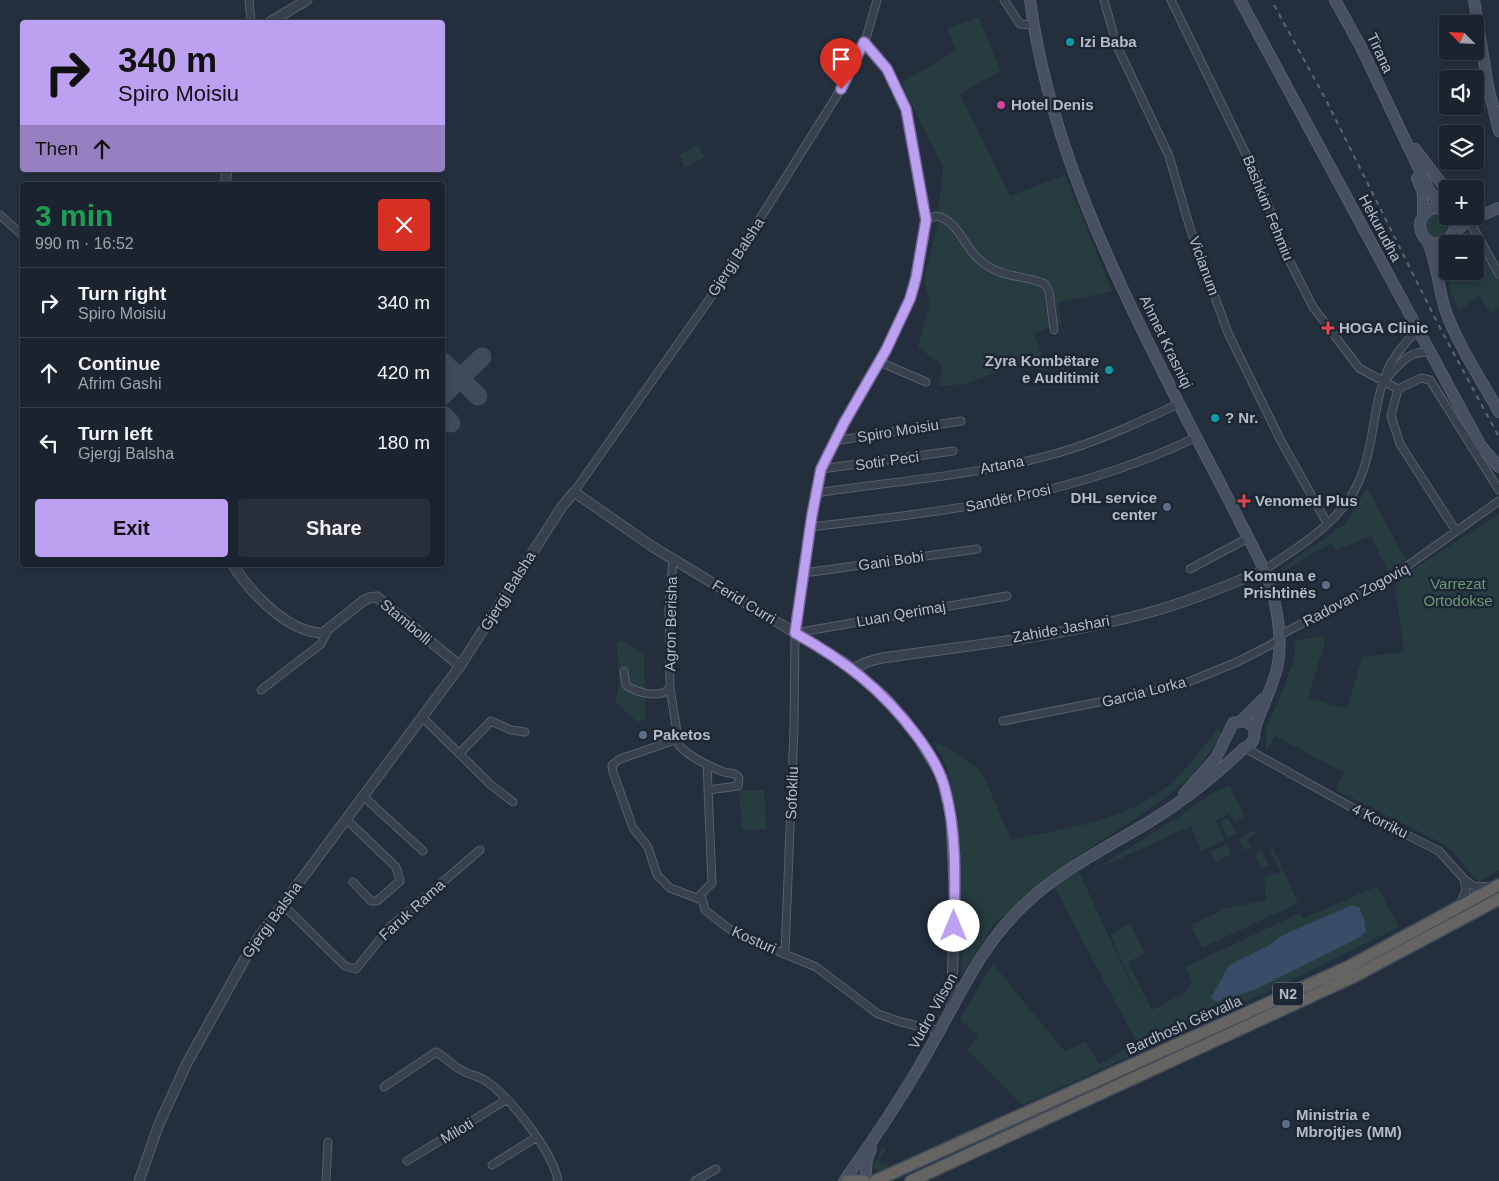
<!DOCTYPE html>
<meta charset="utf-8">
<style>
:root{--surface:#1b232e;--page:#282f3a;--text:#f1f3f6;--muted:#a0a4aa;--line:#39404a;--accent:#bca0f2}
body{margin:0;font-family:Helvetica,sans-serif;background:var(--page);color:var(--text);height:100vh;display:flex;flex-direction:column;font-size:19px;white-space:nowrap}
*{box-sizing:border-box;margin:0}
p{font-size:16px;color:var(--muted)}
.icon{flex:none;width:28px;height:28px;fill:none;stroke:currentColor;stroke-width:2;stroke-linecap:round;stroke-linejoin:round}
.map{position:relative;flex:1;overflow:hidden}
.drawer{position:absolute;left:20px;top:182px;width:425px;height:385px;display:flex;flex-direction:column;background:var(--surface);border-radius:5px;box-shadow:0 2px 8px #0003,0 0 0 1px var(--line)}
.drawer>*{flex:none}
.banner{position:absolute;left:20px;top:20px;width:425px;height:152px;border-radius:5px;box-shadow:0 2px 8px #0003,0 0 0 1px var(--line);background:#bca0f2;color:#111;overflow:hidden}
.needle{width:32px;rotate:294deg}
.controls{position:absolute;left:1439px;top:15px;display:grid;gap:10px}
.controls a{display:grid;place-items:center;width:45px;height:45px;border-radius:5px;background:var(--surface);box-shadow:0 2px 8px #0003,0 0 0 1px var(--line);font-size:25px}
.pin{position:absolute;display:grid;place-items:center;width:42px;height:42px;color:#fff;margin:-51px -21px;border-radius:50% 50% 50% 0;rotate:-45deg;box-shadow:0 0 5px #0007}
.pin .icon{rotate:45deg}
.me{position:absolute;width:55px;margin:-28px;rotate:0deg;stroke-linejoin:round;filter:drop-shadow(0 0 4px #0008)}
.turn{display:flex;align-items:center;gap:18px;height:105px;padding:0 15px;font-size:22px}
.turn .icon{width:65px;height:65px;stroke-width:2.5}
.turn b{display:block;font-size:35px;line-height:42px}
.then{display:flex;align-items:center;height:48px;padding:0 15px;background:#0003;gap:10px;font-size:19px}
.round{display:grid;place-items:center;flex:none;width:52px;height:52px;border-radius:5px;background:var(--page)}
.overview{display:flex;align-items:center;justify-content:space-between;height:85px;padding:0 15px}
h1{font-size:30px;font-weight:700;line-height:38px;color:#1e9e55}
.action{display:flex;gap:10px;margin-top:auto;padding:10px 15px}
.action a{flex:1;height:58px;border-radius:5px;background:var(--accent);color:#111;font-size:20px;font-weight:700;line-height:58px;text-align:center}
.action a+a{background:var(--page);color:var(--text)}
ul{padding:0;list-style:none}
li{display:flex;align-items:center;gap:15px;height:70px;padding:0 15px;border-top:1px solid var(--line)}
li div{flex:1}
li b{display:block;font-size:19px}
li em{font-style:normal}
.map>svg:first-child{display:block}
</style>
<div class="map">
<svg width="1499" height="1181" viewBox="0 0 1499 1181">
<rect width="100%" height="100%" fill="#242f3e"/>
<path fill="#263c3f" d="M979,17L1000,71L960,94L1010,196L1065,175L1112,291L1058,303L1061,324L1034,333L1041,356L964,384L939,386L942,365L918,347L930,304L924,279L937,227L943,167L901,83L956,51L947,28Z
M698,145L705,157L685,167L679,155Z
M1424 226a13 13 0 1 1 26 0a13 13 0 1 1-26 0Z
M1470,228L1499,277V308L1491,314L1480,296L1459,310L1450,291L1448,271H1475V244H1458Z
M1367,488L1406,560L1388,572L1371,536L1336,550L1331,544L1312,553L1284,572L1281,569L1345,524Z
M1499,514V870L1478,882L1453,852L1438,841L1336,790L1344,772L1275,736L1266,752V726L1278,702L1295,658V641L1324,635V646L1308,698L1347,709L1362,657L1404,652L1395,586L1409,572Z
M621,640L644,653L645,720L637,722L615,701L619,687L617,644Z
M1218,729L1222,736L1190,778L1153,807L1073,859L1148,1021L1110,934L1130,924L1145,954L1128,962L1152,1010L1187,991L1192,982L1185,967L1300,913L1303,919L1377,886L1399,927L1236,1007L1207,1017L1156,1040L1157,1044L1022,1105L968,1050L978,1036L960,1019L993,964L1065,1052L1085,1041L1099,1064L1137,1043L1049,877L994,924L962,975L958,817L948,770L933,741L953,751L982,772L1011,840C1062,829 1121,822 1164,789C1184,774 1201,749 1218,729Z
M1229,785L1245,816L1234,822L1229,814L1216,820L1213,816L1225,840L1201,851L1191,826L1106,865H1101L1177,818L1211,794Z
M739,790H764L766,829L742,830Z
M1228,818L1237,833L1228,838L1220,822Z
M1255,830L1256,834L1247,839L1251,847L1245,850L1239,839Z
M1227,844L1231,855L1215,862L1210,852Z
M1273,848L1298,903L1202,948L1191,925L1224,909L1266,900L1264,877L1281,872L1270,850Z
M1262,850L1269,865L1262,868L1254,854Z
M882,1148L886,1150L879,1160L882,1164L885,1162L891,1170L878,1171L874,1166Z"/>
<path fill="#394c67" d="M1352,905L1359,907L1364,919L1366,931L1360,937L1254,990L1217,1002L1211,998L1229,965L1268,946L1281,936Z"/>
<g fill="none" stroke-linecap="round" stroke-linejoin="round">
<path stroke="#3f4a5a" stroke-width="19" d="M442,361L478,396
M442,396L482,357
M442,414L451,423"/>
<g stroke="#565f6c" stroke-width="9">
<path id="minor" d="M249,0L251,22
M1004,0L1020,24L1034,25
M1104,0L1117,46L1169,156L1190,228L1228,333L1281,441L1327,523
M1171,0L1260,183L1287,256L1313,307L1359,368L1398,389
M0,215L22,235
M926,220L936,216C959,220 965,250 982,262C1004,279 1022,274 1045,284L1049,291L1054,330
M1469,220L1499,274
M880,362L926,382
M1387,378C1398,365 1411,348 1431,353
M834,441L961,421
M821,469L953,451
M574,492L711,297L841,89L865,42L877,0
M816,493C901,480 989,475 1071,449C1108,437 1144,420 1180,403
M810,527C948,511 1069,498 1197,437
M1456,531L1400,444L1391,416L1398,389L1421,378L1430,380L1499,490
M1190,569L1248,538
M1264,570C1294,550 1332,527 1351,496C1376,457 1370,410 1388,369C1395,354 1407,341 1418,329
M804,573L977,549
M795,633L1007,596
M1278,636L1393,576L1499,501
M624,671L626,685C637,693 660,699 670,688L669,609L673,559
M670,688L679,745C689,757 707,765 721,771C729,775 733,770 739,778L738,786L708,790
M261,690L321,644L327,632
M422,717L490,784L513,802
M1003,721L1176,687L1237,662L1278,641
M678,739L620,759L612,765L613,772L633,828L648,847L657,875L670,888L702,900
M1245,748L1351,807L1439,851L1464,879L1466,891L1460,904
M460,753L491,721L511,730L525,732
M707,764L712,883L701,894L705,910L728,928L746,938L816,967L878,1014L901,1022L940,1031
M364,797L423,851
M347,820L396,867L400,881L377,901H371L353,882
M1464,879L1473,886L1491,887
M283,905L345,966L356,969L389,928L480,850
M785,953L794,729L795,633L816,493L821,469L829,451L887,350L910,299L916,277L926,220L906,109L887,69L865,42
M384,1087L436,1052C445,1057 452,1065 461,1070C469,1075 479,1076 486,1081C511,1098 553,1152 558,1181
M407,1161L506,1100
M492,1165L537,1137
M326,1181L328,1142
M695,1181L716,1169"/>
</g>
<g stroke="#565f6c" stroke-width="11">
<path id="tertiary" d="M270,22L307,0
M225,185L227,170
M233,565C250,592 288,633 323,633L363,601L369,598L377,597L460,666
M853,669L867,662L882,658C971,645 1064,636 1151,612C1190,601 1227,586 1264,570
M139,1181L159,1124L187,1063L252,946L460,666L561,508L574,492L653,547L845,663L886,698L914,731L942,777L951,817L955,908L951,1008"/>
</g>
<g stroke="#565f6c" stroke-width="12">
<path id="secondary" d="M1240,0L1481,446L1499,467
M1335,0L1361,47L1429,190L1444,209
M1474,0L1488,86L1499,131
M1415,149L1448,192
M1417,178L1423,193V214
M1447,210L1433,208C1415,216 1416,237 1434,244L1449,240L1456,227L1453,216
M1455,232L1469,220L1499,208
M1428,242C1437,264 1438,286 1445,309C1456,342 1482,381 1499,412
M1441,271L1445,243
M1242,720L1263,699
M1184,794L1216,758L1233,723L1246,721L1255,729
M844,1181C875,1138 904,1094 930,1048C958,999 981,945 1023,906C1059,871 1106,848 1149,822C1184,801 1215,776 1244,748C1257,743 1253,735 1256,725C1262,707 1271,690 1276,672C1282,650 1279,621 1274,599C1267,570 1251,544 1238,518C1212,467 1185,417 1160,366C1102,251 1047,129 1030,0
M865,1181L867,1159L871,1149"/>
</g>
<g stroke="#434c59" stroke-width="14">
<path id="trunk" d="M847,1181H864
M875,1181L1348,967L1499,885
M911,1181L1353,977L1499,899"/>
</g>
<use href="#minor" stroke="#38414e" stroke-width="7"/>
<use href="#tertiary" stroke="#38414e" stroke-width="9"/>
<use href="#secondary" stroke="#465061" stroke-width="10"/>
<use href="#trunk" stroke="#656462" stroke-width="11"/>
<path stroke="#5a6575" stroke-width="2" stroke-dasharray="5 5" stroke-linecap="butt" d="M1274,5L1325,98L1439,326L1499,437"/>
</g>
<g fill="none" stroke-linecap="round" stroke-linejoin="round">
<g stroke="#7a689d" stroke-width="12">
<path id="route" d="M841,89L864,42L887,69L906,109L926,220L916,278L910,299L886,350L844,423L821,469L812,515L795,633C845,661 882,689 917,736C929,752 940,769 945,789C957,833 955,881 954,926"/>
</g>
<use href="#route" stroke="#bca0f2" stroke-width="9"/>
</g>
<g fill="#0f9aa8" stroke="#1d2633" stroke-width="2">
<circle cx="1070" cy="42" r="5"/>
<circle cx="1109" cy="370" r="5"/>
<circle cx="1215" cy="418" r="5"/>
</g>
<circle fill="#d1479c" stroke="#1d2633" stroke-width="2" cx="1001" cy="105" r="5"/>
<g fill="#e0444e" stroke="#1d2633" stroke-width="2">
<path d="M1325.5 320.5h5v5h5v5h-5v5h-5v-5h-5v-5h5z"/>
<path d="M1241.5 493.5h5v5h5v5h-5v5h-5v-5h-5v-5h5z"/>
</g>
<g fill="#5c6f8a" stroke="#1d2633" stroke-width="2">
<circle cx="1167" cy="507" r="5"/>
<circle cx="1326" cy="585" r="5"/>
<circle cx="643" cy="735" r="5"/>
<circle cx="1286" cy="1124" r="5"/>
</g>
<g text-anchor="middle" stroke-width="5" stroke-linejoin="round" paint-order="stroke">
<rect fill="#1d2633" stroke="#878f9c" stroke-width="1" x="1273" y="982.5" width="30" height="23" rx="4"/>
<g font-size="14" font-weight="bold" fill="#b4bcc9">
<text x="1288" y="999">N2</text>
</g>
<g font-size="15" font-weight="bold" fill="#b4bcc9" stroke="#1d2633" text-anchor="start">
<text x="1080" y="47">Izi Baba</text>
<text x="1011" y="110">Hotel Denis</text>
<text x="1339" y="333">HOGA Clinic</text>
<text x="1099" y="366" text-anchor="end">Zyra Kombëtare<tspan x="1099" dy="17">e Auditimit</tspan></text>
<text x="1225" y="423">? Nr.</text>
<text x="1157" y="503" text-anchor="end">DHL service<tspan x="1157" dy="17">center</tspan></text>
<text x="1255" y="506">Venomed Plus</text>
<text x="1316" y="581" text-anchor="end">Komuna e<tspan x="1316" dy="17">Prishtinës</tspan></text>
<text x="653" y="740">Paketos</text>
<text x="1296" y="1120">Ministria e<tspan x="1296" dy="17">Mbrojtjes (MM)</tspan></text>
</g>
<g font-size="15" fill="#b4bcc9" stroke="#1d2633">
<text transform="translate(1380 53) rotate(65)" y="5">Tirana</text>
<text transform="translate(1268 208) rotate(68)" y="5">Bashkim Fehmiu</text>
<text transform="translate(1380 228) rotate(62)" y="5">Hekurudha</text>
<text transform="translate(736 257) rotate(-57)" y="5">Gjergj Balsha</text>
<text transform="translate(1204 266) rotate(70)" y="5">Vicianum</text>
<text transform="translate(1166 342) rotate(64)" y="5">Ahmet Krasniqi</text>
<text transform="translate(898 431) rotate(-9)" y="5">Spiro Moisiu</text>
<text transform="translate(887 461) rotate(-8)" y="5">Sotir Peci</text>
<text transform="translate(1002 465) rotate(-11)" y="5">Artana</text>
<text transform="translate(1008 498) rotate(-12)" y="5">Sandër Prosi</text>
<text transform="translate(891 561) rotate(-8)" y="5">Gani Bobi</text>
<text transform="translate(508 591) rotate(-58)" y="5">Gjergj Balsha</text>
<text transform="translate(1356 595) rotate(-28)" y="5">Radovan Zogoviq</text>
<text transform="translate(744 602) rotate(31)" y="5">Ferid Curri</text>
<text transform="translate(901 614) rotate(-10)" y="5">Luan Qerimaj</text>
<text transform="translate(406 622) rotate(40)" y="5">Stambolli</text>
<text transform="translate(671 624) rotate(-89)" y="5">Agron Berisha</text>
<text transform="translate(1061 629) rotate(-10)" y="5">Zahide Jashari</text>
<text transform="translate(1144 692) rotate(-14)" y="5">Garcia Lorka</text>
<text transform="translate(792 793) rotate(-88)" y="5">Sofokliu</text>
<text transform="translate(1380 821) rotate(26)" y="5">4 Korriku</text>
<text transform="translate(412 910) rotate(-42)" y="5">Faruk Rama</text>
<text transform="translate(272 920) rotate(-54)" y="5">Gjergj Balsha</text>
<text transform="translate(754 940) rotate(24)" y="5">Kosturi</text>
<text transform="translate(933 1011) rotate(-61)" y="5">Vudro Vilson</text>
<text transform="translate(1184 1025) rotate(-24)" y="5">Bardhosh Gërvalla</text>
<text transform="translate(457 1131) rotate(-31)" y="5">Miloti</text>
</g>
<g font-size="15" fill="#6b9a76" stroke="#1d2633">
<text x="1458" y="589">Varrezat<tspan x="1458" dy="17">Ortodokse</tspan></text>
</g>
</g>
</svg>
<div class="controls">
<a><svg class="needle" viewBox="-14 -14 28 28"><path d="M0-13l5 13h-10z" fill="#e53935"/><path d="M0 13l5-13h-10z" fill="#a0a4aa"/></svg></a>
<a><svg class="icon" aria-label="sound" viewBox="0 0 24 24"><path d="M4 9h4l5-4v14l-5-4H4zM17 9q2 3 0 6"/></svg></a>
<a><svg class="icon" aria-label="layers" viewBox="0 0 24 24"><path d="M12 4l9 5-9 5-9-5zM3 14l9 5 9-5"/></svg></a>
<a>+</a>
<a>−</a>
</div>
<div class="pin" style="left:841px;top:89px;background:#d93025"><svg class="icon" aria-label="arrive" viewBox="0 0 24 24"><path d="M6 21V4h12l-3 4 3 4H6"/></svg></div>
<svg class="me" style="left:954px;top:926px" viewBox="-20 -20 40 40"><circle r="19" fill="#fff"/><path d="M0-13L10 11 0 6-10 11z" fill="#bca0f2"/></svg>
<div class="banner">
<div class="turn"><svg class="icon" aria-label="right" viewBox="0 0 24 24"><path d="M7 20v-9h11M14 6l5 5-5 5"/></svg><div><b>340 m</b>Spiro Moisiu</div></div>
<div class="then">Then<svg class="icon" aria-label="ahead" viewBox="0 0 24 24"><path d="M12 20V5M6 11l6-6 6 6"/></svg></div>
</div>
<section class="drawer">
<div class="overview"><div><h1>3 min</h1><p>990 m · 16:52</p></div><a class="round" style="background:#d93025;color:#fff"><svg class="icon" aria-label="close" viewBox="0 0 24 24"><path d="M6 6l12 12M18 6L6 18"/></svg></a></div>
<ul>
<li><svg class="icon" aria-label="right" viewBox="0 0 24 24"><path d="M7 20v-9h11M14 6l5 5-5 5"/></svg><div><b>Turn right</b><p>Spiro Moisiu</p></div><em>340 m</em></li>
<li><svg class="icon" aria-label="ahead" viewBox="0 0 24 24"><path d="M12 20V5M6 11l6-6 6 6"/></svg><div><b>Continue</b><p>Afrim Gashi</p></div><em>420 m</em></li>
<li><svg class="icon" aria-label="left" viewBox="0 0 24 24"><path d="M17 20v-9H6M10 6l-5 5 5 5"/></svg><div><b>Turn left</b><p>Gjergj Balsha</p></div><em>180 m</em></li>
</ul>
<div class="action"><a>Exit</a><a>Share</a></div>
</section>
</div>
